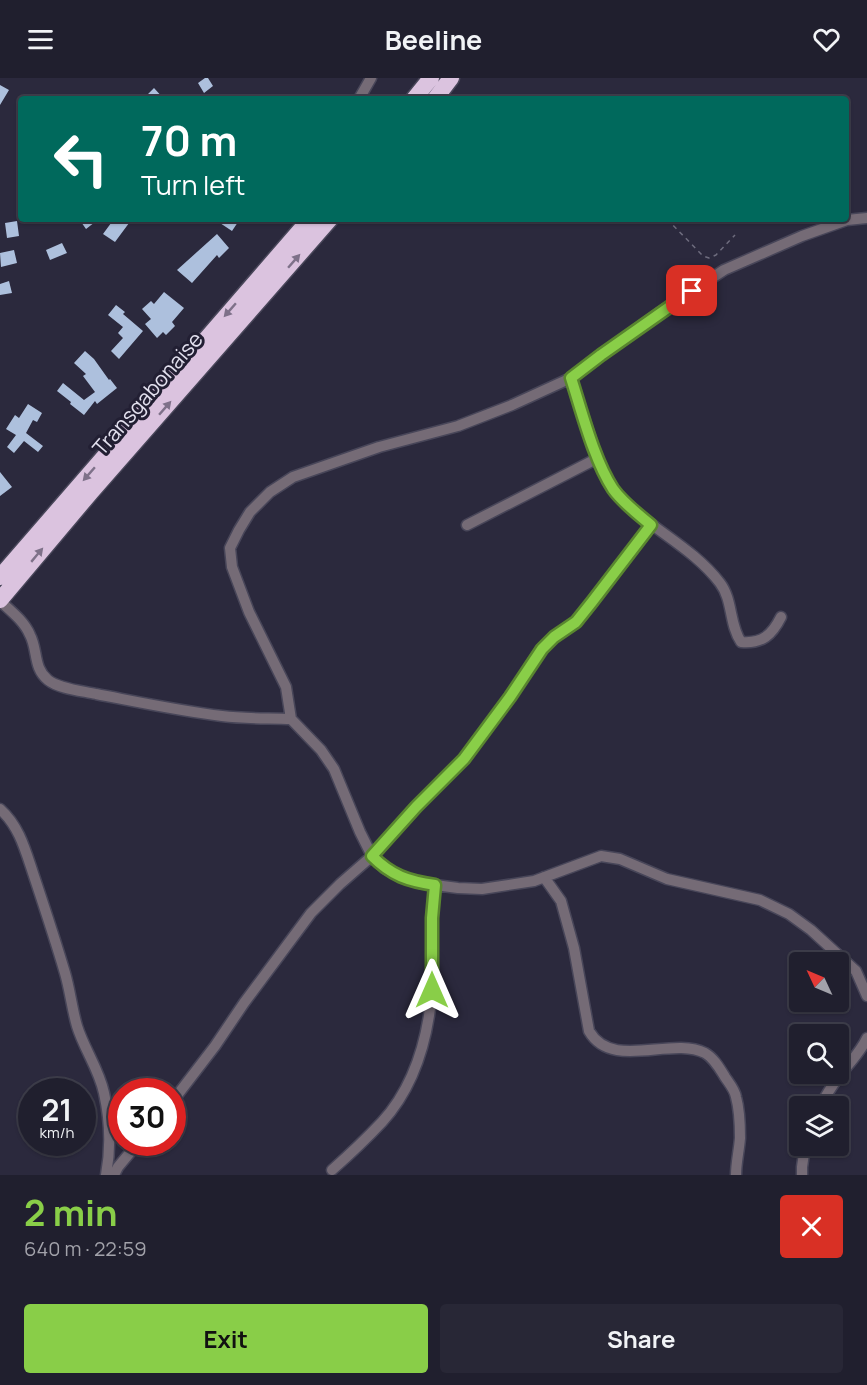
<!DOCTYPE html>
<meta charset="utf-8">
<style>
:root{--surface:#201f2e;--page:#282736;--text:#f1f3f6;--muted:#a2a2aa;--line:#3d3d4a;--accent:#89ce48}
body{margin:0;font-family:Manrope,sans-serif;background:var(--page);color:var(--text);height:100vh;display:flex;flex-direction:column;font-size:22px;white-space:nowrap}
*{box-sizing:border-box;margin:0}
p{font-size:20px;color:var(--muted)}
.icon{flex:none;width:33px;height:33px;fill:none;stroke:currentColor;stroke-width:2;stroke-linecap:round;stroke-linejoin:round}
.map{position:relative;height:1097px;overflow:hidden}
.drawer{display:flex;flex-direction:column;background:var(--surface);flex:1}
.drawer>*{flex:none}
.top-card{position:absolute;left:18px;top:18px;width:831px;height:126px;border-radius:6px;box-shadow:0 2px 4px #0004,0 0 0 2px var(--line);background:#00695c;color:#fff;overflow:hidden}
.needle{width:39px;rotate:314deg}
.controls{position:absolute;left:789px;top:874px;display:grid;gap:12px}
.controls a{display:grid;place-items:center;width:60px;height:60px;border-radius:6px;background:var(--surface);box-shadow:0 2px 4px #0004,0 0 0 2px var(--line);font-size:30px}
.speed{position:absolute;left:18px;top:1000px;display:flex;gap:12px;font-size:30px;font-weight:700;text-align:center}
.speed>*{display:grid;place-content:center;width:78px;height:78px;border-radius:50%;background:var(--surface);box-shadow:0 2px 4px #0004,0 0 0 2px var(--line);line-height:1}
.speed small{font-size:15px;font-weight:400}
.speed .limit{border:9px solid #d22;background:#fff;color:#111}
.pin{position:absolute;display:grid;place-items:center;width:51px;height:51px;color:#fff;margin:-26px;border-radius:12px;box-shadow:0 3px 9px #0006}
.me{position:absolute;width:66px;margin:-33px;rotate:0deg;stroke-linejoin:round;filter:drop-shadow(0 0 4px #0008)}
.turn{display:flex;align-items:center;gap:21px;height:126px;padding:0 24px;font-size:27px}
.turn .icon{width:78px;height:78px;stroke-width:2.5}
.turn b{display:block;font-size:42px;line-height:51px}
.round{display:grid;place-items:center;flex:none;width:63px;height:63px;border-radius:6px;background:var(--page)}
.headline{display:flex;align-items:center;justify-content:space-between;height:102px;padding:0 24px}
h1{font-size:36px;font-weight:700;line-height:45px;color:var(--accent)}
.primary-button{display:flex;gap:12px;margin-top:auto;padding:12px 24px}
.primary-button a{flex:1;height:69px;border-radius:6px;background:var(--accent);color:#111;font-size:24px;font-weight:700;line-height:69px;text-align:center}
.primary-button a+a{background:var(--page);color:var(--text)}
header{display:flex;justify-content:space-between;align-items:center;height:78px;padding:0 24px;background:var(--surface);font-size:27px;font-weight:700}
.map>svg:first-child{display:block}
</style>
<header><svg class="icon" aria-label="menu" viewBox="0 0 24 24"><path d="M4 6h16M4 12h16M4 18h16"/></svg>Beeline<svg class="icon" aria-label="heart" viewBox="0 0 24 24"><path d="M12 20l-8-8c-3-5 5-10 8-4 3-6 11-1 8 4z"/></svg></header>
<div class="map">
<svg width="867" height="1097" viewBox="0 0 867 1097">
<rect width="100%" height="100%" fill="#2b293d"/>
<path fill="#adc0dd" d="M205,0H208L213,8L204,15L198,5Z
M0,7L9,12L0,27Z
M154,10L164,21H143Z
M79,141H99L86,151Z
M114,141H132L115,164L103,156Z
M214,141H240L232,153Z
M17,143L19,158L7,160L5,145Z
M217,156L229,170L219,180L217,177L192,205L177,192Z
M62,165L67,175L50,182L46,172Z
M14,172L17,185L1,189L0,175Z
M9,203L12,215L0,217V206Z
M164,214L184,230L172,244L175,248L166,257L163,254L157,260L145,246L151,241L142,231L151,223L154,226Z
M116,227L125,234L123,236L143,253L119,281L111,273L123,260L118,255L123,249L108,237Z
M85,273L94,281L109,302L110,301L117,310L97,326L95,323L84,337L70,326L71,324L57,313L63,305L84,322L95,314L83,298L86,296L74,285Z
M28,326L42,335L37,344L33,342L26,355L43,368L38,374L24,363L14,375L7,369L16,357L6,351L15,337L19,340Z
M0,394L12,409L0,418Z"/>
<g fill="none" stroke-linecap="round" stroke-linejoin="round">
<g stroke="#484659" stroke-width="13">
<path id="minor" d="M359,21L371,0
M571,300C579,324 586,347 594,370C600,385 605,403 616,415C646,449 692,468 720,505C733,522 729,546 741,564C762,566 772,557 781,539
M467,447L598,380
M0,523C11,533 24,543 30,557C38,572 33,590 48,602C59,611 83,613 96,616C138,624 180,633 222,638C245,641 268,640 291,641L321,672L334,691L360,754L372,778L384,790L401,799L420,805L435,807L458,810L482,811L534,803L601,778L620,781L667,801L760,822L789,836L811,852L856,893L867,918
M291,641L286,609L249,534L232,489L230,470L239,452L250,434L270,414L293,399L379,369L458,348L512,327L571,300L601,277L659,235L724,192L802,158L847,142L867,140
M0,731C19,748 25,771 33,795C44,828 55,861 65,895C70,912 72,931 77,948C84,971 99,991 104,1015C110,1042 111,1070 106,1097
M544,799L561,823L574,870L589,953C612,993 671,958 705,975C714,980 720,991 725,999C729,1005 735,1012 736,1019C739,1030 740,1049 740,1060C739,1073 736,1085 736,1097
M172,1024L215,968L244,925L311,835L340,806L372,778L416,729L464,681L510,619L541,571L554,559L576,544L651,447
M820,1029C825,1019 831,1009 838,1000C848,986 860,975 867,960
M332,1092C349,1077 366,1061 382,1044C414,1009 428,960 432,913C434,889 431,864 432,839C433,828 434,818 435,807
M114,1097L118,1089L138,1065
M802,1097V1089L805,1068"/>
</g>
<g stroke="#484659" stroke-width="19">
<path id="highway" d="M414,21L431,0
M435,21L451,0
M0,499L310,141
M0,522L91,414L330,141"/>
</g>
<path stroke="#6e6c7e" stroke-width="1.5" stroke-dasharray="4.5 4.5" stroke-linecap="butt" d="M520,21L532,18L539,21
M667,141L703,178L709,180L716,177L735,157"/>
<use href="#minor" stroke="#756b76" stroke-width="10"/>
<use href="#highway" stroke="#dbc3df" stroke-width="16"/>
</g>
<defs><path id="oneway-solid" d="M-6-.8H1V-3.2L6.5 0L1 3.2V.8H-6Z" transform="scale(1.5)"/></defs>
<g fill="#7e7189">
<use href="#oneway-solid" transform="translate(294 183) rotate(-49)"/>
<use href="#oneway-solid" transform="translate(230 232) rotate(131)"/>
<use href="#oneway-solid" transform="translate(165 330) rotate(-49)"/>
<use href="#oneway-solid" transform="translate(89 396) rotate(131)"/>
<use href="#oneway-solid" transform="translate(37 477) rotate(-50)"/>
</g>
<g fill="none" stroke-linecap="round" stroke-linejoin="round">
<g stroke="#59862f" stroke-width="15">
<path id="route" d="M432,912V840L435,807C408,803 392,798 372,778L416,729L464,681L510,619L542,571L554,559L576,544L592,524L651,447C638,436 623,425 613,411C594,382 582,334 571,300L601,277L692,213"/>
</g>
<use href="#route" stroke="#89ce48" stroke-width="10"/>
</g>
<g text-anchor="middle" stroke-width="6" stroke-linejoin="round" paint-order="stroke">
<g font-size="21" fill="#e2e0ee" stroke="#221f33">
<text transform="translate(148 316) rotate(-49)" y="7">Transgabonaise</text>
</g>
</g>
</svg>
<div class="controls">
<a><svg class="needle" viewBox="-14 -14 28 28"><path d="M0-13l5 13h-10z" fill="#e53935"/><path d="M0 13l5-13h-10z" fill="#a2a2aa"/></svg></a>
<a><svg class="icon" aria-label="search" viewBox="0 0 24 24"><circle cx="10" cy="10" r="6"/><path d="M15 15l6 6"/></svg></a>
<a><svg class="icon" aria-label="layers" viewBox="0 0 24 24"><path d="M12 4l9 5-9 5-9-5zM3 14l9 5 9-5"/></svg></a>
</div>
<div class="speed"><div>21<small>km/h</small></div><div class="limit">30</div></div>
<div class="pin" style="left:692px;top:213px;background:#d93025"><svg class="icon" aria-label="arrive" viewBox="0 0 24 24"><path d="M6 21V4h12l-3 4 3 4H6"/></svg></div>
<svg class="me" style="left:432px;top:912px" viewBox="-20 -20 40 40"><path d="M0-17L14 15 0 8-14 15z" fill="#89ce48" stroke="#fff" stroke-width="4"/></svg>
<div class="top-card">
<div class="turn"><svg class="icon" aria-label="left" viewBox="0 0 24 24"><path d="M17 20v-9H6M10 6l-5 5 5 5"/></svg><div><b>70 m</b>Turn left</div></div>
</div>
</div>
<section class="drawer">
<div class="headline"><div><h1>2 min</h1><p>640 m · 22:59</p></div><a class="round" style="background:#d93025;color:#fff"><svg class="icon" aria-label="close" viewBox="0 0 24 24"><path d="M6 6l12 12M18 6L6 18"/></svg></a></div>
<div class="primary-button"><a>Exit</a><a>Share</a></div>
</section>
